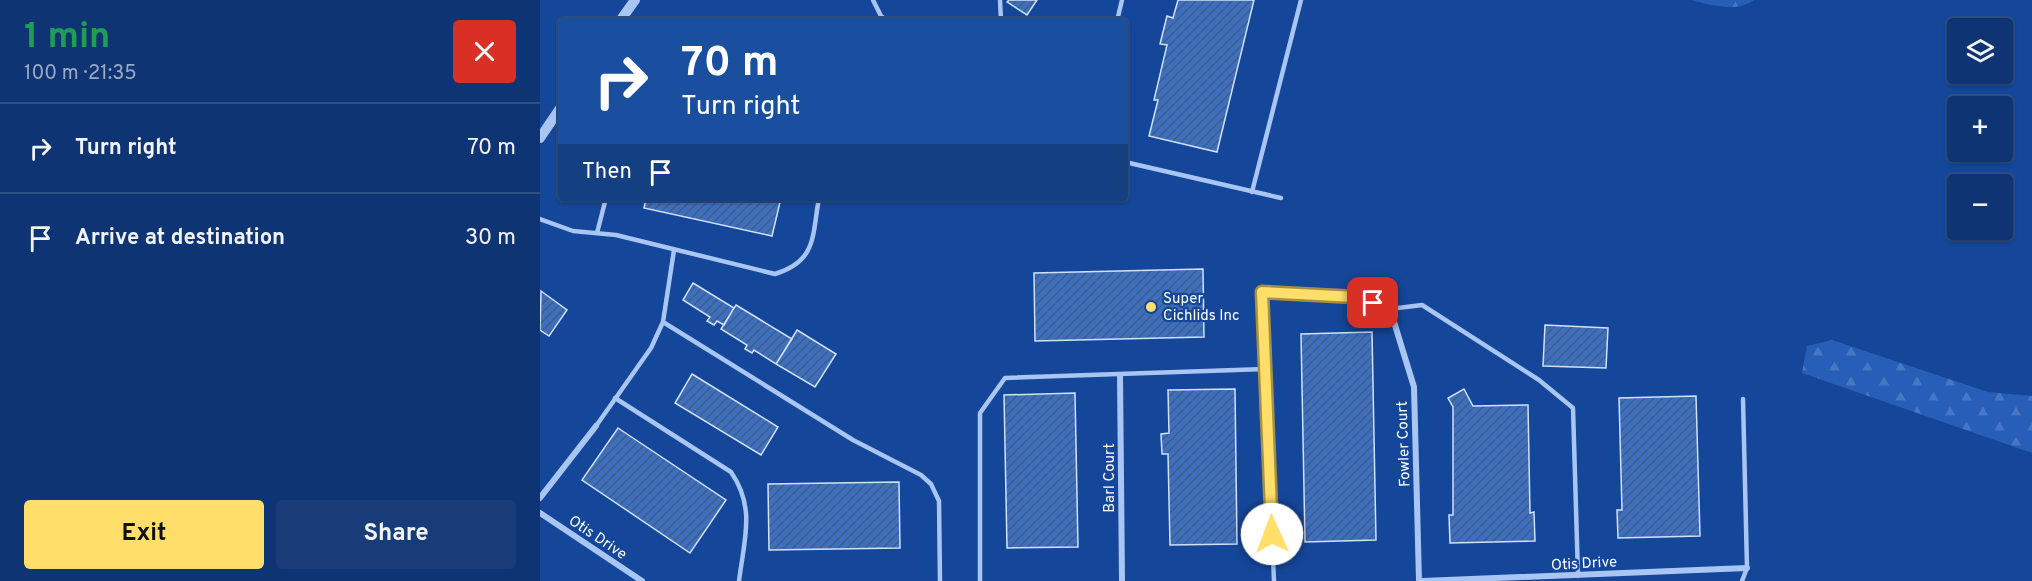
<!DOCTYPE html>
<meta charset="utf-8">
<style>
:root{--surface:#0f3473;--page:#183c78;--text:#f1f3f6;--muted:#9baac4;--line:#2f4f85;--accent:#ffde69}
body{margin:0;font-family:Overpass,sans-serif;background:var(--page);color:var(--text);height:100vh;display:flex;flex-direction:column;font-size:22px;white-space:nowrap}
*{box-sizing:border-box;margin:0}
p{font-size:20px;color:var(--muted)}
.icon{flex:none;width:33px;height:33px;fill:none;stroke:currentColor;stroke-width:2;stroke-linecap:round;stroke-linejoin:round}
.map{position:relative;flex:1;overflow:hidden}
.drawer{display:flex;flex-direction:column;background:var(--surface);width:540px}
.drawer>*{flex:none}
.banner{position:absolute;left:18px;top:18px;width:570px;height:183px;border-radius:6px;box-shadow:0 2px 4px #0004,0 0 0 2px var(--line);background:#1a4fa0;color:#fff;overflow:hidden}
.controls{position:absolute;left:1407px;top:18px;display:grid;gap:12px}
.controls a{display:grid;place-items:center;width:66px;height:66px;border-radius:6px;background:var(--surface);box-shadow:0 2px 4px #0004,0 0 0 2px var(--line);font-size:30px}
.pin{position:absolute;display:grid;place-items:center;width:51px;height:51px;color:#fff;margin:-26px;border-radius:12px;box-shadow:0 3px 9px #0006}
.me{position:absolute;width:66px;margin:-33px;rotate:358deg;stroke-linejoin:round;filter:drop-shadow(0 0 4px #0008)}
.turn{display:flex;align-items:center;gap:21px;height:126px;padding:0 24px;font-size:27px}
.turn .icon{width:78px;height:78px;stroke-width:2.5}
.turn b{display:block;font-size:42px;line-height:51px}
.then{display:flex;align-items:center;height:57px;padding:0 24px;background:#0003;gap:12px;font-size:22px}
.round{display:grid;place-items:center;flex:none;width:63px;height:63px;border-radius:6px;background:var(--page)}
.headline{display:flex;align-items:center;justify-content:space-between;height:102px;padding:0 24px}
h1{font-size:36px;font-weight:700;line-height:45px;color:#1e9e55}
.action{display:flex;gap:12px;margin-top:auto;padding:12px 24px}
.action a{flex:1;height:69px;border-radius:6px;background:var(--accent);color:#111;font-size:24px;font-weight:700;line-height:69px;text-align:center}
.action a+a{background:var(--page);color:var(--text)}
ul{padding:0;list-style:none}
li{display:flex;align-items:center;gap:18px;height:90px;padding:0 24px;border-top:2px solid var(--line)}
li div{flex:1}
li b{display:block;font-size:22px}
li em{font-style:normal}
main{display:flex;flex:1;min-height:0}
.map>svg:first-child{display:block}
</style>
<main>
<section class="drawer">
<div class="headline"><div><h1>1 min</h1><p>100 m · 21:35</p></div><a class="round" style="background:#d93025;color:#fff"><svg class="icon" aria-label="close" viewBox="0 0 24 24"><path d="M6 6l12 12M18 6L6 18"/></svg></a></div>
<ul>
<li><svg class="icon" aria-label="right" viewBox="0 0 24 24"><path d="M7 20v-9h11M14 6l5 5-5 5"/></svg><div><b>Turn right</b></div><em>70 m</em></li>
<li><svg class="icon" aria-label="arrive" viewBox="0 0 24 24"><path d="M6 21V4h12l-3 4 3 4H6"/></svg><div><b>Arrive at destination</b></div><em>30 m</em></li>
</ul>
<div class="action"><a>Exit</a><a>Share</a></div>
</section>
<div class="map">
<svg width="1492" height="581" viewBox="0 0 1492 581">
<defs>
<pattern id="forest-firs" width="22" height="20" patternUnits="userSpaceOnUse" patternTransform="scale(1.5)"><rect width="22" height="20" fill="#275eb7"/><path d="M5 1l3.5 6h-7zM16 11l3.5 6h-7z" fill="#4776c2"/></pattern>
<pattern id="building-hatch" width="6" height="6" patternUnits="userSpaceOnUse" patternTransform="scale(1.5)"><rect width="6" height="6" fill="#3d6fc1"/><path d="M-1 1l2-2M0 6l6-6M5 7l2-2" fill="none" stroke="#455c81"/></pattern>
</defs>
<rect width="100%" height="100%" fill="#144699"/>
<path fill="url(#forest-firs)" d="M1151,0H1214C1196,13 1171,5 1151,0Z
M1292,340L1448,392L1492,396V453L1262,373L1267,346Z"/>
<path fill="url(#building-hatch)" stroke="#d0e1fd" stroke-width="1.5" d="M469,0H497L487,15L467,2Z
M638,0H714L677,152L609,136L618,100H614L627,45L620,44L627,16L633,18Z
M106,198H241L232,236L104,208Z
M663,269L664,337L495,341L494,273Z
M153,283L194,308L184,325L177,321L174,325L167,321L170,317L143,300Z
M1,291L27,310L9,336L0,330Z
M196,305L252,339L236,364L214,350L212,353L205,349L207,345L181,329Z
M1005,325L1068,328L1066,368L1003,366Z
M257,330L296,354L275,387L236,364Z
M832,332L836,540L765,542L761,334Z
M152,374L238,427L221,455L135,403Z
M695,389L697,544L630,545L628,454H622L621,434L629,433L628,390Z
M924,389L933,406L988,405L990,513L994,512L995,541L910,543L909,515H913V407L908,398Z
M535,393L538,547L467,548L464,395Z
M1156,396L1160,536L1078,538L1077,510H1082L1079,398Z
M78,428L186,500L150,553L42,480Z
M359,482L360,548L229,550L228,484Z"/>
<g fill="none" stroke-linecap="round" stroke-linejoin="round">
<path stroke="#a8c5f3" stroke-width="4.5" d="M333,0L341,16L348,21
M460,0L461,21
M577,21L582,0
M585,162L741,198
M712,192L761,0
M0,219L33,231L76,235L235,274C277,261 272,236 279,198
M57,233L66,198
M123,322L313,440L381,475L391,484L399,501L400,581
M75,398L191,472C216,508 204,540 199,581
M56,426L111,348L123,322L134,250
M440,581V413L465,378L725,369
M734,581L722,292L816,297L850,309L882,305L999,380L1033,408L1038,576
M1202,581L1207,568L1203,399"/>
<path stroke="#a8c5f3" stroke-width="6" d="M850,309L874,387L879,581
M580,375L582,581
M0,498L56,426
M0,513L102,581
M882,581L1207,568"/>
<path stroke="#a8c5f3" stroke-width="10" d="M80,21L95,0
M0,138L21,107"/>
</g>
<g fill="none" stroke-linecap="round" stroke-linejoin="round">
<g stroke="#a69044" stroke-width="15">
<path id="route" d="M732,534L722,292L816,297L833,303"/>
</g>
<use href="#route" stroke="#ffde69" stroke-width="10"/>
</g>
<circle fill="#ffde69" stroke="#144699" stroke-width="2" cx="611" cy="307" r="6"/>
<g text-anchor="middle" stroke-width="4.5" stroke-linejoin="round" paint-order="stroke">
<g font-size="15" fill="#fff" stroke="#144699" text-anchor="start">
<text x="623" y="303">Super<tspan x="623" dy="17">Cichlids Inc</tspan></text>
</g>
<g font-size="15" fill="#fff" stroke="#144699">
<text transform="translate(863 444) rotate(-92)" y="5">Fowler Court</text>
<text transform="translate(569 478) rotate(-90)" y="5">Barl Court</text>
<text transform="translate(58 537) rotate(34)" y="5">Otis Drive</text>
<text transform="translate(1044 563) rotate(-3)" y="5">Otis Drive</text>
</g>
</g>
</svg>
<div class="controls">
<a><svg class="icon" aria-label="layers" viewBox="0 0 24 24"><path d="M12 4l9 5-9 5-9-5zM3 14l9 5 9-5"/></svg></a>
<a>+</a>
<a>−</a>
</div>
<div class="pin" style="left:833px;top:303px;background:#d93025"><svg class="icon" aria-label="arrive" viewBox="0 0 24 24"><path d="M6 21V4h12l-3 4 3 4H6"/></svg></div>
<svg class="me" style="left:732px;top:534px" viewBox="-20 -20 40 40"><circle r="19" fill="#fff"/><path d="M0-13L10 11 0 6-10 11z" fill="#ffde69"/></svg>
<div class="banner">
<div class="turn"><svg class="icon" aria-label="right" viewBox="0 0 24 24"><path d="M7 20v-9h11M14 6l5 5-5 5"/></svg><div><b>70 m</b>Turn right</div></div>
<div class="then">Then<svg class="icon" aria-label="arrive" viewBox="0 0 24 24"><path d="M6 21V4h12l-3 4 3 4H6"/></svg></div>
</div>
</div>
</main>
